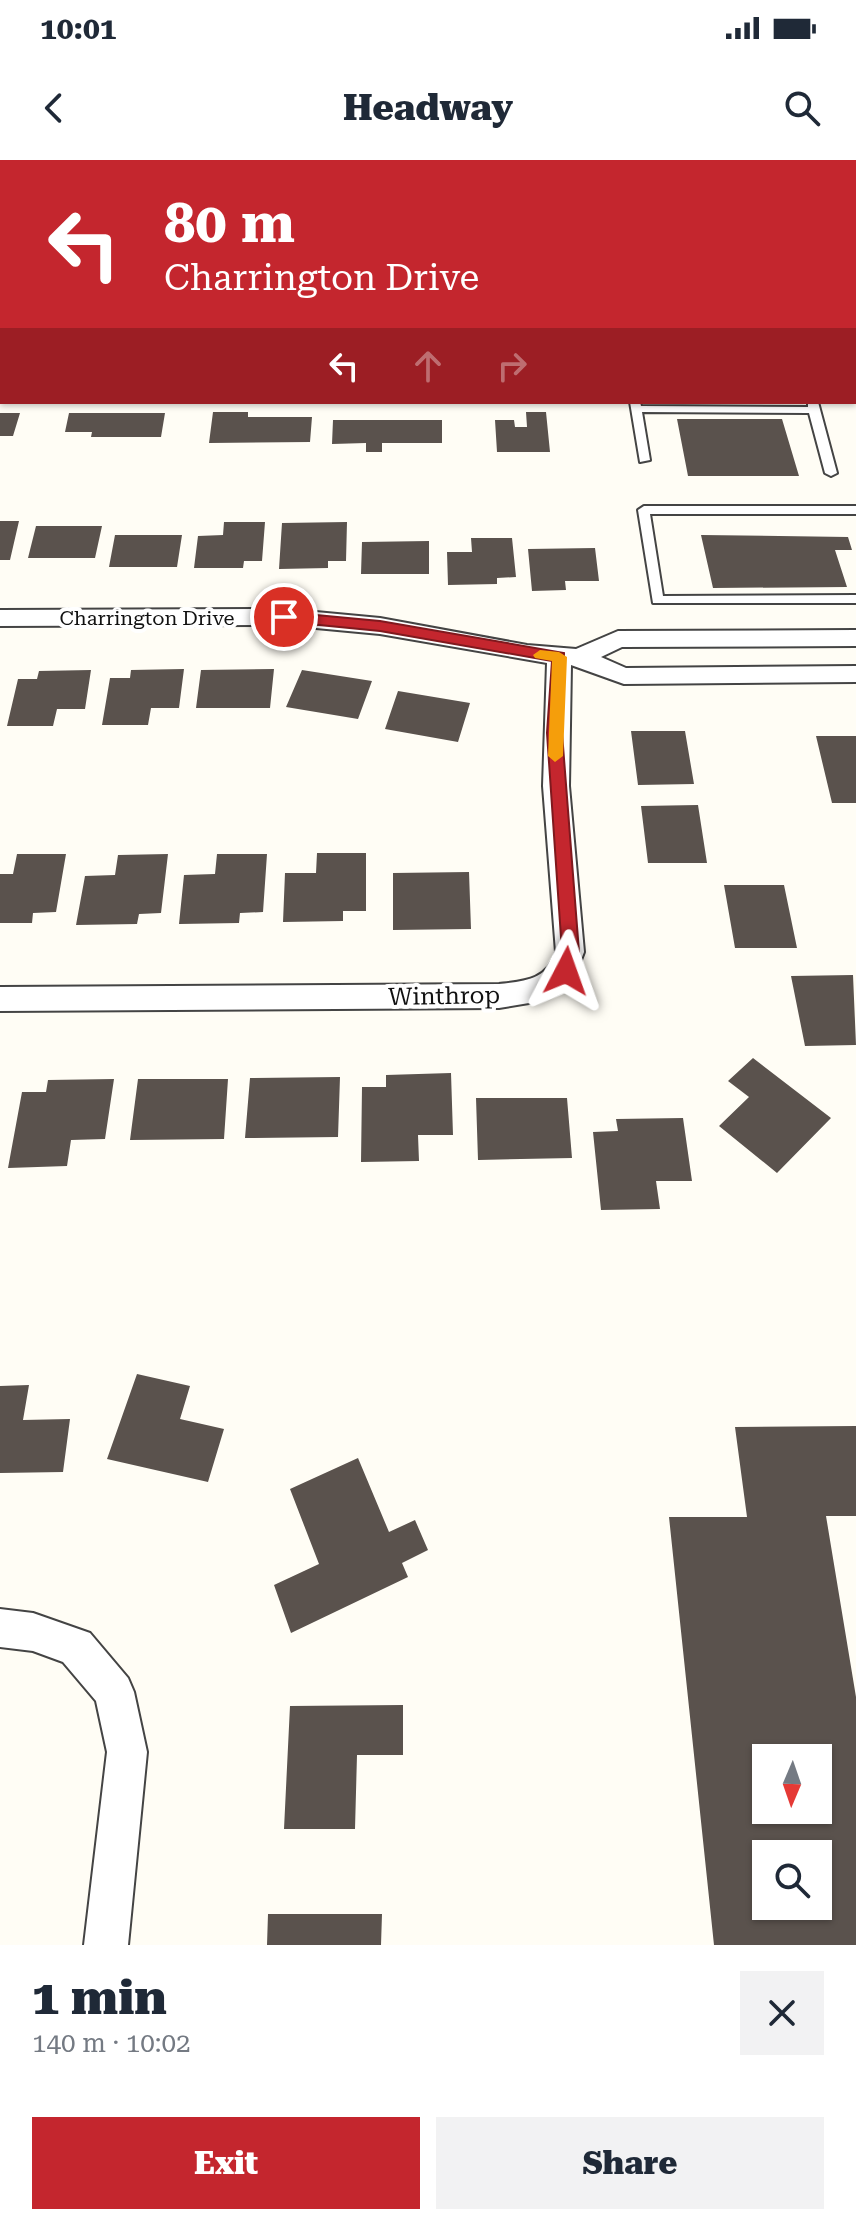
<!DOCTYPE html>
<meta charset="utf-8">
<style>
:root{--surface:#fff;--page:#f2f2f3;--text:#1f2937;--muted:#747a83;--accent:#c4262e}
body{margin:0;font-family:"Roboto Serif",serif;background:var(--page);color:var(--text);height:100vh;display:flex;flex-direction:column;font-size:30px;white-space:nowrap}
*{box-sizing:border-box;margin:0}
p{font-size:26px;color:var(--muted)}
.icon{flex:none;width:44px;height:44px;fill:none;stroke:currentColor;stroke-width:2;stroke-linecap:round;stroke-linejoin:round}
.map{position:relative;height:1785px;overflow:hidden}
.details{display:flex;flex-direction:column;background:var(--surface);flex:1}
.details>*{flex:none}
.hud{position:absolute;left:0px;top:0px;width:856px;height:244px;box-shadow:0 2px 6px #0004;background:#c4262e;color:#fff;overflow:hidden}
.needle{width:52px;rotate:182deg}
.buttons{position:absolute;left:752px;top:1584px;display:grid;gap:16px}
.buttons a{display:grid;place-items:center;width:80px;height:80px;border-radius:0px;background:var(--surface);box-shadow:0 2px 6px #0004;font-size:40px}
.pin{position:absolute;display:grid;place-items:center;width:68px;height:68px;color:#fff;margin:-34px;border:4px solid #fff;border-radius:50%;box-shadow:0 2px 8px #0007}
.me{position:absolute;width:88px;margin:-44px;rotate:4deg;stroke-linejoin:round;filter:drop-shadow(0 0 6px #0008)}
.turn{display:flex;align-items:center;gap:28px;height:168px;padding:0 32px;font-size:36px}
.turn .icon{width:104px;height:104px;stroke-width:2.5}
.turn b{display:block;font-size:56px;line-height:68px}
.lanes{display:flex;align-items:center;height:76px;padding:0 32px;background:#0003;justify-content:center;gap:40px;direction:ltr}
.lanes .off{opacity:.35}
.round{display:grid;place-items:center;flex:none;width:84px;height:84px;border-radius:0px;background:var(--page)}
.headline{display:flex;align-items:center;justify-content:space-between;height:136px;padding:0 32px}
h1{font-size:48px;font-weight:800;line-height:60px}
.cta{display:flex;gap:16px;margin-top:auto;padding:16px 32px}
.cta a{flex:1;height:92px;border-radius:0px;background:var(--accent);color:#fff;font-size:32px;font-weight:800;line-height:92px;text-align:center}
.cta a+a{background:var(--page);color:var(--text)}
.status{display:flex;justify-content:space-between;align-items:center;height:56px;padding:0 40px;background:var(--surface);direction:ltr}
.status svg{height:22px;fill:currentColor}
header{display:flex;justify-content:space-between;align-items:center;height:104px;padding:0 32px;background:var(--surface);font-size:36px;font-weight:800}
.map>svg:first-child{display:block}
</style>
<div class="status"><b>10:01</b><svg viewBox="0 0 49 12"><path d="M0 12V9h3v3zM5 12V6h3v6zM10 12V3h3v9zM15 12V0h3v12zM26 1h20v11H26zM47 4h2v5h-2z"/></svg></div>
<header><svg class="icon" aria-label="back" viewBox="0 0 24 24"><path d="M15 5l-7 7 7 7"/></svg>Headway<svg class="icon" aria-label="search" viewBox="0 0 24 24"><circle cx="10" cy="10" r="6"/><path d="M15 15l6 6"/></svg></header>
<div class="map">
<svg width="856" height="1785" viewBox="0 0 856 1785">
<rect width="100%" height="100%" fill="#fffdf5"/>
<path fill="#5a524d" fill-rule="evenodd" d="M213,252H248V257H312L310,282L209,283Z
M526,252H546L550,292H497L495,260H514L515,267H527Z
M0,253H20L13,276H0Z
M69,253H165L161,277H91L92,272H65Z
M677,259H782L799,316H688Z
M333,260H442V283H382V292H366V283L332,284Z
M0,361H19L10,400H0Z
M224,362H265L262,401H244L243,408H194L198,376L223,375Z
M347,362L346,401H328V408L279,409L282,363Z
M36,366H102L95,398H28Z
M115,375H182L177,407H109Z
M701,375L848,377L852,390H835L847,427L713,428Z
M471,378H512L516,417L497,418V424L448,425L447,392H472Z
M429,381V414H361L362,382Z
M595,388L599,421H565L566,430L532,431L528,389Z
M184,509L179,548H151L148,565H102L110,518H130L131,510Z
M274,509L270,548H196L201,510Z
M91,510L85,549H57L53,566H7L18,519H37L39,511Z
M302,510L372,521L358,559L286,547Z
M398,531L470,543L458,582L385,569Z
M631,571H685L694,624L638,625Z
M816,576H856V643H832Z
M698,645L707,703H648L641,646Z
M317,693H366V751H343V761L283,762L285,713H316Z
M17,694H66L56,752L33,753L32,763H0V714H13Z
M168,694L161,753L139,754L137,764L76,765L85,716L115,715L118,695Z
M217,694H267L263,752L240,753L239,763L179,764L184,715L215,714Z
M469,712L471,769L393,770V713Z
M724,725H784L797,788H735Z
M853,815L856,885L805,886L791,816Z
M753,898L831,958L777,1013L719,966L749,937L728,921Z
M451,913L453,975H418L419,1001L361,1002L362,927H386V915Z
M340,917L338,977L245,978L250,918Z
M114,919L105,979L71,980L67,1006L8,1008L22,932H46L48,920Z
M138,919H228L224,979L130,980Z
M476,938H567L572,998L478,1000Z
M683,958L692,1021H656L660,1049L601,1050L593,972L618,971L616,959Z
M137,1214L190,1226L180,1259L224,1269L208,1322L107,1299Z
M29,1225L23,1260L70,1259L63,1312L0,1313V1226Z
M856,1266V1356H826L856,1537V1785H714L669,1357H747L735,1267ZM766,1598H818V1650H766ZM766,1694H818V1746H766Z
M358,1298L389,1372L415,1360L428,1390L402,1403L408,1417L291,1473L274,1425L319,1404L290,1329Z
M403,1545V1595H357L355,1669H284L290,1546Z
M268,1754H382L381,1785H267Z"/>
<g fill="none" stroke-linecap="round" stroke-linejoin="round">
<g stroke="#444" stroke-width="4">
<path id="lane" d="M854,122H856V128H854Z
M630,242H640L641,246L808,247V242H818L837,313L831,316L825,313L809,253L642,252L650,300L640,302Z
M644,346H856V354H650L663,436L856,435V443H653L638,350Z"/>
</g>
<g stroke="#444" stroke-width="4">
<path id="street" d="M0,25H2V35H0Z
M0,202H2V214H0Z
M854,209H856V221H854Z
M284,449L380,458L527,485L576,489L618,471L856,470V486L622,487L601,497L626,508L856,506V522L624,524L571,505L569,626L584,792L576,813L564,831L535,842L499,848L0,851V827L499,824C525,821 547,820 556,792L543,626L547,503L380,474L284,465L0,466V450Z
M0,1449L33,1453L90,1473L128,1518L134,1532L147,1592L128,1785H84L107,1592L96,1541L63,1502L33,1491L0,1487Z"/>
</g>
<g stroke="#333" stroke-width="4">
<path id="secondary" d="M819,0H843V2H819Z
M854,56L856,57V77L854,76Z"/>
</g>
<use href="#lane" fill="#fff" fill-rule="evenodd"/>
<use href="#street" fill="#fff" fill-rule="evenodd"/>
<use href="#secondary" fill="#fff6b0" fill-rule="evenodd"/>
</g>
<path fill="#c4262e" stroke="#7f191e" stroke-width="2" d="M284,452L380,461L564,493L562,573L579,792L572,816H560L557,811L562,792L547,573L552,501L380,471L279,461V454Z"/>
<path fill="#f59e0b" d="M540,490L559,492L567,497L563,596L555,602L548,596L552,501L535,498L533,495Z"/>
<g text-anchor="middle" stroke-width="8" stroke-linejoin="round" paint-order="stroke">
<g font-size="20" fill="#111" stroke="#fff">
<text x="147" y="465">Charrington Drive</text>
</g>
<g font-size="24" fill="#111" stroke="#fff">
<text transform="translate(444 836) rotate(-1)" y="8">Winthrop</text>
</g>
</g>
</svg>
<div class="buttons">
<a><svg class="needle" viewBox="-14 -14 28 28"><path d="M0-13l5 13h-10z" fill="#e53935"/><path d="M0 13l5-13h-10z" fill="#747a83"/></svg></a>
<a><svg class="icon" aria-label="search" viewBox="0 0 24 24"><circle cx="10" cy="10" r="6"/><path d="M15 15l6 6"/></svg></a>
</div>
<div class="pin" style="left:284px;top:457px;background:#d93025"><svg class="icon" aria-label="arrive" viewBox="0 0 24 24"><path d="M6 21V4h12l-3 4 3 4H6"/></svg></div>
<svg class="me" style="left:566px;top:811px" viewBox="-20 -20 40 40"><path d="M0-17L14 15 0 8-14 15z" fill="#c4262e" stroke="#fff" stroke-width="4"/></svg>
<div class="hud">
<div class="turn"><svg class="icon" aria-label="left" viewBox="0 0 24 24"><path d="M17 20v-9H6M10 6l-5 5 5 5"/></svg><div><b>80 m</b>Charrington Drive</div></div>
<div class="lanes"><svg class="icon" aria-label="left" viewBox="0 0 24 24"><path d="M17 20v-9H6M10 6l-5 5 5 5"/></svg><svg class="icon off" aria-label="ahead" viewBox="0 0 24 24"><path d="M12 20V5M6 11l6-6 6 6"/></svg><svg class="icon off" aria-label="right" viewBox="0 0 24 24"><path d="M7 20v-9h11M14 6l5 5-5 5"/></svg></div>
</div>
</div>
<section class="details">
<div class="headline"><div><h1>1 min</h1><p>140 m · 10:02</p></div><a class="round"><svg class="icon" aria-label="close" viewBox="0 0 24 24"><path d="M6 6l12 12M18 6L6 18"/></svg></a></div>
<div class="cta"><a>Exit</a><a>Share</a></div>
</section>
